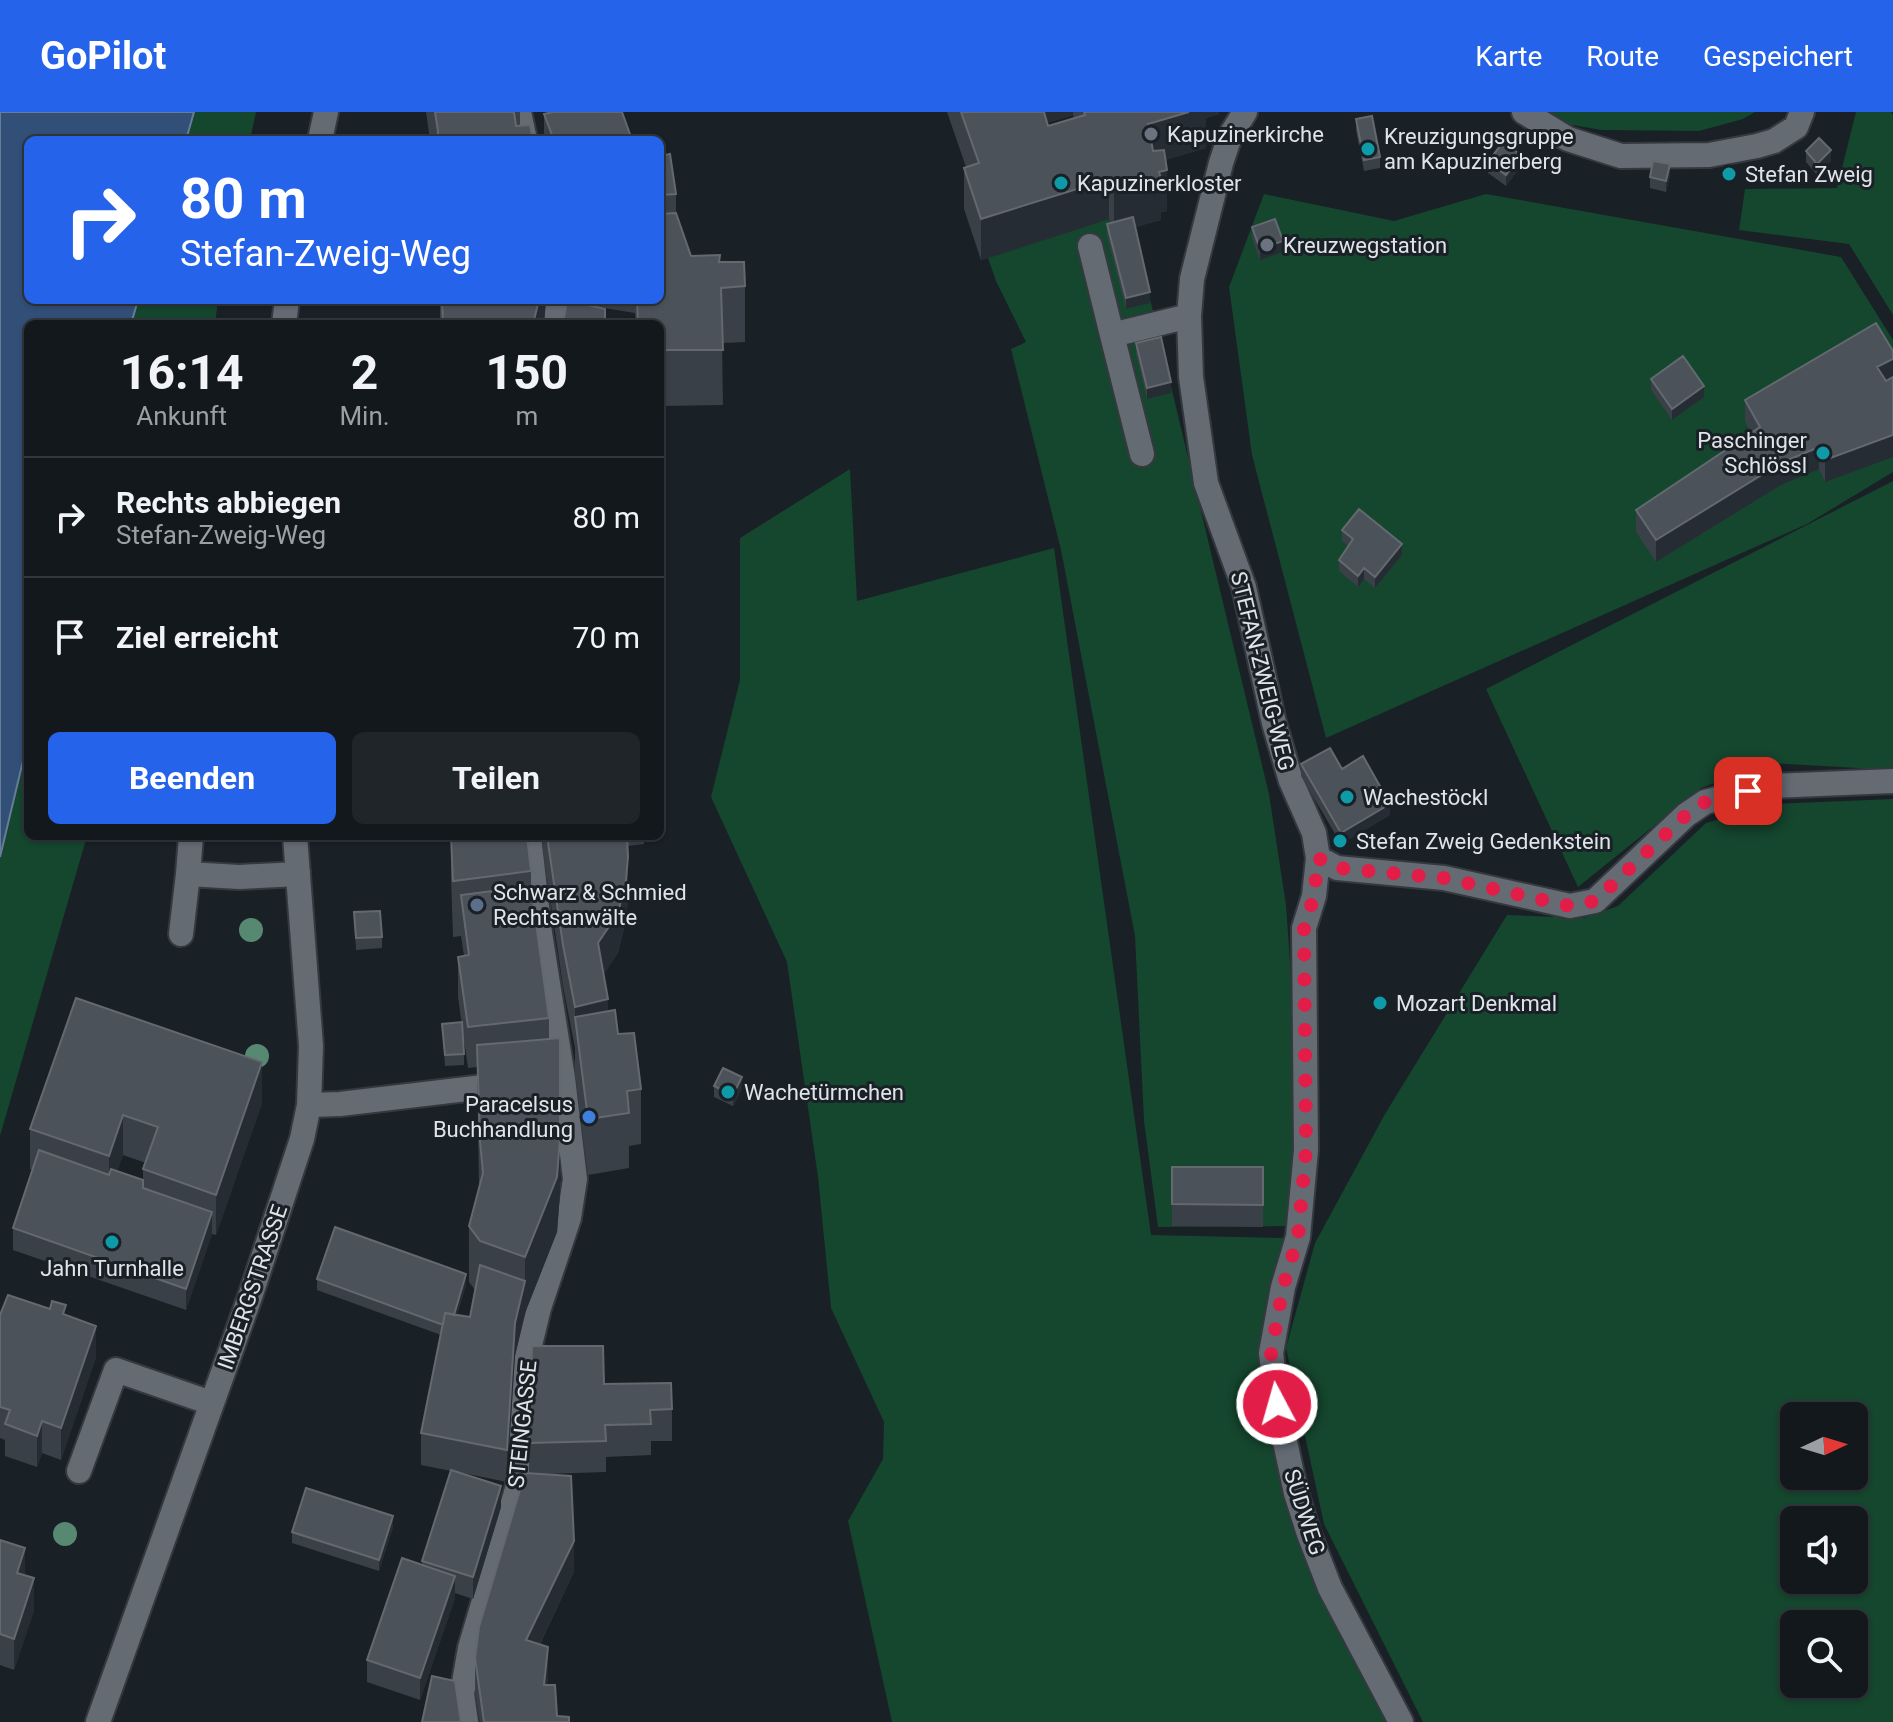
<!DOCTYPE html>
<html lang="de">
<meta charset="utf-8">
<style>
:root{--surface:#13181c;--page:#202529;--text:#f1f3f6;--muted:#9da0a3;--line:#32373b;--accent:#2563eb}
body{margin:0;font-family:Roboto,sans-serif;background:var(--page);color:var(--text);height:100vh;display:flex;flex-direction:column;font-size:30px;white-space:nowrap}
*{box-sizing:border-box;margin:0}
p{font-size:26px;color:var(--muted)}
.icon{flex:none;width:44px;height:44px;fill:none;stroke:currentColor;stroke-width:2;stroke-linecap:round;stroke-linejoin:round}
.map{position:relative;flex:1;overflow:hidden}
.sheet{position:absolute;left:24px;top:208px;width:640px;height:520px;display:flex;flex-direction:column;background:var(--surface);border-radius:12px;box-shadow:0 2px 6px #0004,0 0 0 2px var(--line)}
.sheet>*{flex:none}
.hud{position:absolute;left:24px;top:24px;width:640px;height:168px;border-radius:12px;box-shadow:0 2px 6px #0004,0 0 0 2px var(--line);background:#2563eb;color:#fff;overflow:hidden}
.needle{width:52px;rotate:86deg}
.controls{position:absolute;left:1780px;top:1290px;display:grid;gap:16px}
.controls a{display:grid;place-items:center;width:88px;height:88px;border-radius:12px;background:var(--surface);box-shadow:0 2px 6px #0004,0 0 0 2px var(--line);font-size:40px}
.pin{position:absolute;display:grid;place-items:center;width:68px;height:68px;color:#fff;margin:-34px;border-radius:16px;box-shadow:0 4px 12px #0006}
.me{position:absolute;width:88px;margin:-44px;rotate:354deg;stroke-linejoin:round;filter:drop-shadow(0 0 6px #0008)}
.turn{display:flex;align-items:center;gap:28px;height:168px;padding:0 24px;font-size:36px}
.turn .icon{width:104px;height:104px;stroke-width:2.5}
.turn b{display:block;font-size:56px;line-height:68px}
.eta{display:flex;justify-content:space-evenly;align-items:center;height:136px;text-align:center}
.eta b{font-size:48px;font-weight:700;line-height:56px}
.primary-button{display:flex;gap:16px;margin-top:auto;padding:16px 24px}
.primary-button a{flex:1;height:92px;border-radius:12px;background:var(--accent);color:#fff;font-size:32px;font-weight:700;line-height:92px;text-align:center}
.primary-button a+a{background:var(--page);color:var(--text)}
ul{padding:0;list-style:none}
li{display:flex;align-items:center;gap:24px;height:120px;padding:0 24px;border-top:2px solid var(--line)}
li div{flex:1}
li b{display:block;font-size:30px}
li em{font-style:normal}
header{display:flex;align-items:center;gap:48px;box-sizing:border-box;height:112px;padding:0 40px;background:var(--accent);color:#fff}
header strong{font-size:38px}
nav{display:flex;gap:44px;margin-inline-start:auto;font-size:28px}
.map>svg:first-child{display:block}
</style>
<header>
<strong>GoPilot</strong>
<nav><a>Karte</a><a>Route</a><a>Gespeichert</a></nav>
</header>
<div class="map">
<svg width="1893" height="1610" viewBox="0 0 1893 1610">
<rect width="100%" height="100%" fill="#192026"/>
<path fill="#15462e" fill-rule="evenodd" d="M194,0H256L250,28H186Z
M1535,0H1755L1743,7L1699,19L1602,18L1554,10Z
M1856,0H1891L1893,3V203L1849,132L1739,118L1745,77L1837,76Z
M1264,82L1394,109L1486,82L1841,145L1893,228V360L1807,412L1326,626L1252,343L1229,175Z
M1109,107L1115,120L1133,116L1269,682L1286,793L1295,920L1296,1018L1289,1114L1158,1115L1144,1009L1135,824L1061,438L1011,237L1026,230L996,169L988,146Z
M138,188H218L215,212H131Z
M850,357L857,489L1054,436L1151,1123L1284,1126L1265,1237L1272,1329L1296,1415L1393,1610H892L848,1409L883,1347L884,1310L831,1196L818,1065L787,850L711,685L740,568V426Z
M1893,369V658L1769,651L1701,676L1578,775L1486,577Z
M28,628V724H87L0,1024V745Z
M1893,687V1610H1423L1324,1412L1286,1236L1315,1131L1385,1002L1507,803L1584,806L1618,794L1706,711L1772,692ZM1794,1304H1854V1364H1794ZM1794,1408H1854V1468H1794ZM1794,1512H1854V1572H1794Z"/>
<path fill="#324f77" stroke="#667c99" stroke-width="2" d="M0,0H194L186,28H28V188H138L131,212H28V628L0,745Z"/>
<g fill="none" stroke-linecap="round" stroke-linejoin="round">
<g stroke="#35393f" stroke-width="28">
<path id="lane" d="M1245,0L1230,24L1221,51L1192,167L1189,204L1191,265L1206,371L1244,475L1274,611L1291,669L1314,721L1318,746L1314,784L1304,816L1306,1038L1298,1125L1283,1175L1271,1241L1277,1292L1296,1381L1309,1422L1330,1476L1401,1610
M1524,0L1568,27L1621,44L1709,43L1757,34L1774,29L1796,15L1802,0
M1090,134L1112,223L1189,204
M1112,223L1142,342
M191,724L188,762L239,765L298,762
M1318,746L1337,756L1444,766L1570,794L1595,789L1686,703L1705,690L1769,674L1893,669
M181,822L188,762
M79,1359L116,1258L211,1291"/>
</g>
<g stroke="#35393f" stroke-width="28">
<path id="street" d="M519,0L525,28
M554,212L556,188
M309,993L340,992L509,972
M466,1610L462,1582L470,1536L518,1374L522,1266L539,1196L569,1106L575,1067L563,966L540,821L529,724"/>
</g>
<g stroke="#35393f" stroke-width="28">
<path id="secondary" d="M320,28L326,0
M284,212L287,188
M98,1610L251,1182L302,1027L309,993L311,934L295,724"/>
</g>
<use href="#lane" stroke="#646b73" stroke-width="24"/>
<use href="#street" stroke="#646b73" stroke-width="24"/>
<use href="#secondary" stroke="#646b73" stroke-width="24"/>
</g>
<g fill="#578871">
<circle cx="251" cy="818" r="12"/>
<circle cx="257" cy="944" r="12"/>
<circle cx="65" cy="1422" r="12"/>
</g>
<path fill="#3a4047" fill-rule="evenodd" d="M426,0H520V13L533,28H430Z
M947,0H1219V2L1206,6V36L1165,48L1167,99L1161,100V108L1135,115L1150,191L1126,197L1107,123V112L1111,111L1109,107L981,148L964,97V56L966,55ZM1073,3L1074,7L1048,14L1047,11Z
M544,2L632,28H544Z
M1356,7L1380,45V56L1364,59L1356,18Z
M1806,39L1831,49L1817,63L1806,50Z
M660,44L676,82V104L691,144L720,150L745,174V230L722,231L723,293L660,294V212H636L635,201L604,196L563,212L572,188H660Z
M1488,50L1521,54L1506,74L1488,61Z
M1670,63L1666,80L1650,76V65Z
M1252,115L1283,140L1260,148L1252,126Z
M440,188H546L544,212H440Z
M1876,211L1825,370L1819,357L1781,373L1656,450L1636,420V398L1751,321L1745,309V288Z
M1136,231L1171,281L1147,287L1136,242Z
M1651,267L1704,285L1672,308L1651,278Z
M1342,418L1402,443L1375,476L1364,467L1358,475L1339,459V448L1348,434L1342,429Z
M660,649L665,650L664,679H660Z
M1301,652L1390,703L1341,732L1301,664Z
M451,724H527L531,759V774L549,906V927L560,1082L557,1120L525,1201L515,1243L507,1370L463,1361L501,1395L473,1487L455,1481V1486L420,1588L367,1570V1548L422,1453V1449L451,1359L421,1353V1321L441,1223L317,1178V1167L466,1173L457,1203L470,1205L475,1178L469,1170V1114L479,1076L477,955L468,956L458,885V845L464,844L461,824L453,825L451,766Z
M541,724H644V732L628,734V786L626,808L618,841L603,863L608,900L641,977V1032L629,1034V1056L588,1063L575,961V936L563,874Z
M354,800L382,825V836L356,838Z
M76,886L262,991L216,1123L212,1122L186,1198L13,1138V1116L33,1058L30,1057V1017ZM123,1043L146,1051L143,1057V1068L117,1059Z
M442,912L464,942V953L445,954Z
M714,974L742,976L733,994L714,985Z
M1172,1055H1263V1115L1172,1114Z
M0,1203H66L96,1245L61,1348L42,1341L37,1355L5,1344V1328L0,1326Z
M604,1272L672,1297V1329H651V1343L606,1345V1360L544,1362L574,1460L540,1532L548,1566L547,1573L557,1604L569,1610H480L475,1578V1546L529,1361V1331Z
M393,1415L379,1459L292,1431V1420Z
M0,1428L25,1463L34,1498L14,1558L0,1553Z"/>
<path fill="#252c33" d="M1036,0H1073V3L1036,14Z
M1189,0H1219V2L1206,6V36L1148,53V12Z
M1831,38V49L1817,63V52Z
M1521,43V54L1506,74V63Z
M1670,52V63L1666,80V69Z
M1167,58V99L1161,100V108L1114,120V79L1159,60Z
M1109,67V107L981,148V107Z
M1283,129V140L1260,148V137Z
M1150,180V191L1126,197V186Z
M539,188H546L544,212H533Z
M1893,247V269L1877,277V255Z
M1171,270V281L1147,287V276Z
M1704,274V285L1672,308V297Z
M1893,311V345L1825,370V348Z
M1819,335V357L1781,373L1656,450V428L1781,351Z
M1402,432V443L1375,476V465Z
M1364,456V467L1358,475V464Z
M1390,692V703L1341,732V721Z
M628,745V786L626,808L618,841L598,872V831Z
M608,887V927L575,905V936V895Z
M262,950V991L216,1123V1083Z
M742,965V976L733,994V983Z
M123,1003V1043L109,1084V1044Z
M560,1026V1082L557,1120L525,1201L515,1243L507,1370V1338L515,1211L525,1169V1145Z
M212,1100V1122L186,1198V1177Z
M466,1162V1173L450,1226V1215Z
M96,1214V1245L61,1348V1316Z
M42,1309V1341L37,1355V1324Z
M501,1374V1395L473,1487V1465Z
M393,1404V1415L379,1459V1448Z
M574,1429V1460L526,1560V1528Z
M25,1436V1468L17,1461Z
M455,1464V1486L420,1588V1566Z
M34,1466V1498L14,1558V1527Z
M548,1535V1566L544,1604V1573Z"/>
<path fill="#4b5259" stroke="#63696f" stroke-width="2" d="M435,0H514L516,14L530,13L533,28H437L438,19Z
M553,0H622L632,28H554L544,2Z
M961,0H1044L1048,14L1085,3L1084,0H1189L1148,12L1153,39L1164,38L1167,58L1159,60L1161,67L1114,79L1109,67L981,107L964,56L979,51Z
M1372,4L1380,45L1364,48L1356,7Z
M1819,26L1831,38L1817,52L1806,39Z
M1503,30L1521,43L1506,63L1488,50Z
M670,42L676,82L660,83V44Z
M1653,49L1670,52L1666,69L1650,65Z
M676,101L691,144L720,143L719,150H744L745,174L721,176L723,238H660V212H638L637,188H660V102Z
M1133,105L1150,180L1126,186L1107,112Z
M1275,107L1283,129L1260,137L1252,115Z
M442,188H539L533,212H443Z
M567,188L605,197V208H617L619,212H563Z
M341,207L435,208L434,212H341Z
M1876,211L1893,239V247L1877,255L1886,269L1893,265V323L1825,348L1819,335L1781,351L1656,428L1636,398L1760,315L1745,288Z
M1161,225L1171,270L1147,276L1136,231Z
M1683,244L1704,274L1672,297L1651,267Z
M1359,397L1402,432L1375,465L1364,456L1358,464L1339,448L1353,427L1342,418Z
M1330,636L1342,657L1363,644L1390,692L1341,721L1301,652Z
M660,649L665,650L664,668H660Z
M451,724H527L531,759L453,769Z
M547,724H627L628,745L626,768L618,801L598,831L608,887L575,895L563,833Z
M531,774L549,906L468,915L458,845L469,843L461,783Z
M380,799L382,825L356,826L354,800Z
M76,886L262,950L216,1083L143,1057L158,1015L123,1003L109,1044L30,1017Z
M615,898L618,922L634,921L641,977L627,979L629,1001L588,1007L575,905Z
M462,910L464,942L445,943L442,912Z
M560,926V1026L557,1065L525,1145L480,1129L469,1114L483,1061L480,1029L477,933Z
M723,956L742,965L733,983L714,974Z
M39,1038L109,1063L111,1057L143,1068V1076L212,1100L186,1177L13,1116Z
M1172,1055H1263V1093L1172,1092Z
M335,1115L466,1162L454,1203L445,1201L443,1213L317,1167Z
M480,1153L525,1169L515,1211L507,1338L421,1321L445,1201L470,1205Z
M8,1183L50,1197L52,1189L66,1193L63,1202L96,1214L61,1316L42,1309L37,1324L5,1312L10,1298L0,1295V1203Z
M532,1234H603L604,1272L671,1271L672,1297L650,1298L651,1312L605,1313L606,1329L529,1331Z
M451,1358L501,1374L473,1465L422,1449Z
M525,1361L571,1364L574,1429L526,1528L548,1535L544,1573H555L557,1604L569,1605V1610H484L475,1546L479,1515Z
M306,1376L393,1404L379,1448L292,1420Z
M0,1428L25,1436L17,1461L34,1466L14,1527L0,1522Z
M402,1446L455,1464L420,1566L367,1548Z
M432,1564L455,1569L461,1610H422Z"/>
<g fill="none" stroke-linecap="round" stroke-linejoin="round">
<path stroke="#e11d48" stroke-width="14" stroke-dasharray="0 25.2" d="M1277,1292L1271,1241L1283,1175L1298,1125L1306,1038L1304,816L1314,784L1318,746L1337,756L1444,766L1570,794L1595,789L1686,703L1705,690L1748,679"/>
</g>
<g fill="#6b7280" stroke="#192026" stroke-width="3">
<circle cx="1151" cy="22" r="8"/>
<circle cx="1267" cy="133" r="8"/>
</g>
<g fill="#0f9aa8" stroke="#192026" stroke-width="3">
<circle cx="1368" cy="37" r="8"/>
<circle cx="1729" cy="62" r="8"/>
<circle cx="1061" cy="71" r="8"/>
<circle cx="1823" cy="341" r="8"/>
<circle cx="1347" cy="685" r="8"/>
<circle cx="1340" cy="729" r="8"/>
<circle cx="1380" cy="891" r="8"/>
<circle cx="728" cy="980" r="8"/>
<circle cx="112" cy="1130" r="8"/>
</g>
<circle fill="#5c6f8a" stroke="#192026" stroke-width="3" cx="477" cy="793" r="8"/>
<circle fill="#3f7fe0" stroke="#192026" stroke-width="3" cx="589" cy="1005" r="8"/>
<g text-anchor="middle" stroke-width="6" stroke-linejoin="round" paint-order="stroke">
<g font-size="22" fill="#e0e4e9" stroke="#192026" text-anchor="start">
<text x="1167" y="30">Kapuzinerkirche</text>
<text x="1384" y="32">Kreuzigungsgruppe<tspan x="1384" dy="25">am Kapuzinerberg</tspan></text>
<text x="1745" y="70">Stefan Zweig</text>
<text x="1077" y="79">Kapuzinerkloster</text>
<text x="1283" y="141">Kreuzwegstation</text>
<text x="1807" y="336" text-anchor="end">Paschinger<tspan x="1807" dy="25">Schlössl</tspan></text>
<text x="1363" y="693">Wachestöckl</text>
<text x="1356" y="737">Stefan Zweig Gedenkstein</text>
<text x="493" y="788">Schwarz &amp; Schmied<tspan x="493" dy="25">Rechtsanwälte</tspan></text>
<text x="1396" y="899">Mozart Denkmal</text>
<text x="744" y="988">Wachetürmchen</text>
<text x="573" y="1000" text-anchor="end">Paracelsus<tspan x="573" dy="25">Buchhandlung</tspan></text>
<text x="112" y="1164" text-anchor="middle">Jahn Turnhalle</text>
</g>
<g font-size="22" fill="#e0e4e9" stroke="#192026">
<text transform="translate(1263 559) rotate(76)" y="8">STEFAN-ZWEIG-WEG</text>
<text transform="translate(252 1175) rotate(-71)" y="8">IMBERGSTRASSE</text>
<text transform="translate(522 1312) rotate(-84)" y="8">STEINGASSE</text>
<text transform="translate(1305 1400) rotate(72)" y="8">SÜDWEG</text>
</g>
</g>
</svg>
<div class="controls">
<a><svg class="needle" viewBox="-14 -14 28 28"><path d="M0-13l5 13h-10z" fill="#e53935"/><path d="M0 13l5-13h-10z" fill="#9da0a3"/></svg></a>
<a><svg class="icon" aria-label="sound" viewBox="0 0 24 24"><path d="M4 9h4l5-4v14l-5-4H4zM17 9q2 3 0 6"/></svg></a>
<a><svg class="icon" aria-label="search" viewBox="0 0 24 24"><circle cx="10" cy="10" r="6"/><path d="M15 15l6 6"/></svg></a>
</div>
<div class="pin" style="left:1748px;top:679px;background:#d93025"><svg class="icon" aria-label="arrive" viewBox="0 0 24 24"><path d="M6 21V4h12l-3 4 3 4H6"/></svg></div>
<svg class="me" style="left:1277px;top:1292px" viewBox="-20 -20 40 40"><circle r="17" fill="#e11d48" stroke="#fff" stroke-width="3"/><path d="M0-11L8 9 0 5-8 9z" fill="#fff"/></svg>
<div class="hud">
<div class="turn"><svg class="icon" aria-label="right" viewBox="0 0 24 24"><path d="M7 20v-9h11M14 6l5 5-5 5"/></svg><div><b>80 m</b>Stefan-Zweig-Weg</div></div>
</div>
<section class="sheet">
<div class="eta">
<div><b>16:14</b><p>Ankunft</p></div>
<div><b>2</b><p>Min.</p></div>
<div><b>150</b><p>m</p></div>
</div>
<ul>
<li><svg class="icon" aria-label="right" viewBox="0 0 24 24"><path d="M7 20v-9h11M14 6l5 5-5 5"/></svg><div><b>Rechts abbiegen</b><p>Stefan-Zweig-Weg</p></div><em>80 m</em></li>
<li><svg class="icon" aria-label="arrive" viewBox="0 0 24 24"><path d="M6 21V4h12l-3 4 3 4H6"/></svg><div><b>Ziel erreicht</b></div><em>70 m</em></li>
</ul>
<div class="primary-button"><a>Beenden</a><a>Teilen</a></div>
</section>
</div>
